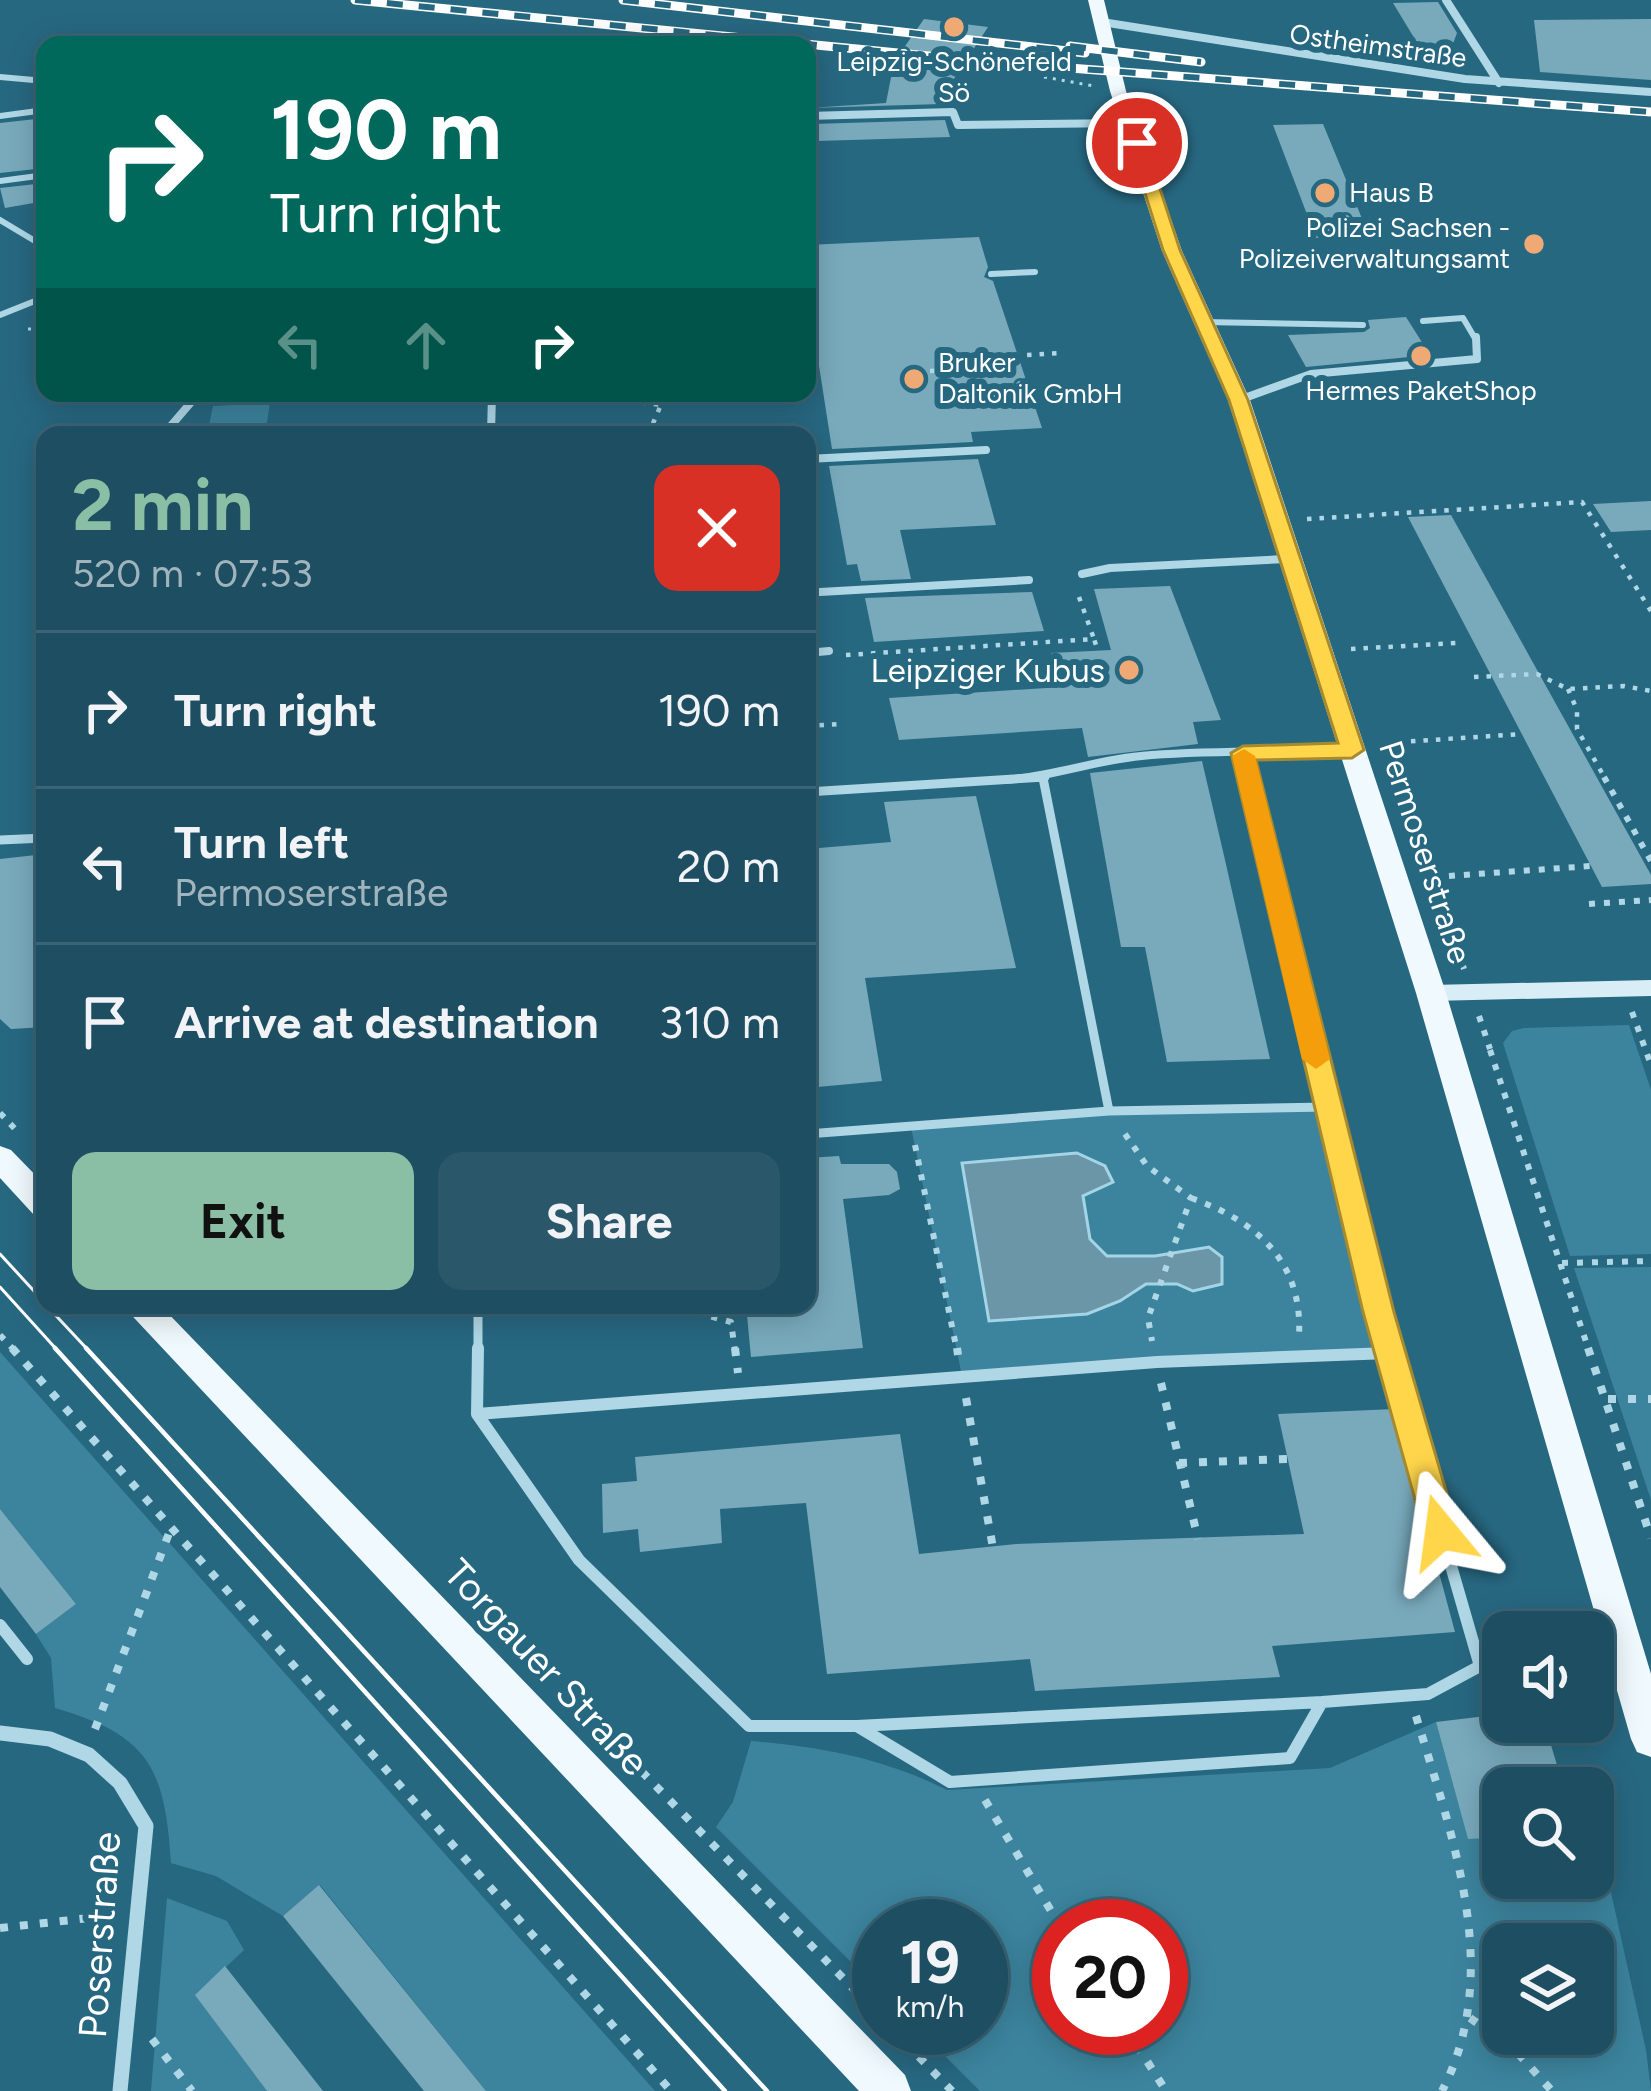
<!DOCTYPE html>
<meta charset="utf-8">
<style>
:root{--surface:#1d4e61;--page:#2a586a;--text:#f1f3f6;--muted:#a0b4bd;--line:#3b6576;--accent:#8abfa5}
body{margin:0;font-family:Figtree,sans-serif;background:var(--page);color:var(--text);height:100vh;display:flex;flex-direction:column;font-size:45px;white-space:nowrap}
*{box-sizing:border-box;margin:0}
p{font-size:39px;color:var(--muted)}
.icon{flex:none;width:66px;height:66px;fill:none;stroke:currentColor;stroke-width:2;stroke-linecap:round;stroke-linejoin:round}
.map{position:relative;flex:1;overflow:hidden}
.sheet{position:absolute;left:36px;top:426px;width:780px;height:888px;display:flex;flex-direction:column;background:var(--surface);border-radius:24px;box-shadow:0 6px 30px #0003,0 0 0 3px var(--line)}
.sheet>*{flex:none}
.banner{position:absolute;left:36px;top:36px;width:780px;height:366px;border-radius:24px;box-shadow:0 6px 30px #0003,0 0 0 3px var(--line);background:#00695c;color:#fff;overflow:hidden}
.fabs{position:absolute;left:1482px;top:1611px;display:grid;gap:24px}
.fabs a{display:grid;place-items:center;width:132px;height:132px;border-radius:24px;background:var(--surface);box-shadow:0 6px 30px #0003,0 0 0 3px var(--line);font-size:60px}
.speed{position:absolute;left:852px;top:1899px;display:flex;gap:24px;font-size:60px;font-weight:700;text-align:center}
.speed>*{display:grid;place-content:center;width:156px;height:156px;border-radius:50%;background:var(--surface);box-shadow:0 6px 30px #0003,0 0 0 3px var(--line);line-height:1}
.speed small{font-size:30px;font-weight:400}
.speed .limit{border:18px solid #d22;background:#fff;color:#111}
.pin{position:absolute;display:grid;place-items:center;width:102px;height:102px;color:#fff;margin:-51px;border:6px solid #fff;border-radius:50%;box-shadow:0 3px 12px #0007}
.me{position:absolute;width:132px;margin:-66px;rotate:344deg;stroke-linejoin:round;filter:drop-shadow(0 0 9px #0008)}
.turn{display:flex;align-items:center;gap:42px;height:252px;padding:0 36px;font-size:54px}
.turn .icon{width:156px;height:156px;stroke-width:2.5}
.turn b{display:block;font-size:84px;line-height:102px}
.lanes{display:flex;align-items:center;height:114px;padding:0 36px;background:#0003;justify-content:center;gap:60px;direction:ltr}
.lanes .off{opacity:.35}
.round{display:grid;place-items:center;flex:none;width:126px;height:126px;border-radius:24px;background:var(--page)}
.headline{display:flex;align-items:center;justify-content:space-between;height:204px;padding:0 36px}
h1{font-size:72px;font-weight:700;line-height:90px;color:var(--accent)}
.action{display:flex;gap:24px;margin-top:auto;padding:24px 36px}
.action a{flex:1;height:138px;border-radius:24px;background:var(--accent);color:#111;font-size:48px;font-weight:700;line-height:138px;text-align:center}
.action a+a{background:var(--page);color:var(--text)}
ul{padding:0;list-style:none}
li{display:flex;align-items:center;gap:36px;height:156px;padding:0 36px;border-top:3px solid var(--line)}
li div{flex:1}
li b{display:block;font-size:45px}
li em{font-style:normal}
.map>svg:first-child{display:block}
</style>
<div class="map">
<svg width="1651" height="2091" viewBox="0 0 1651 2091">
<rect width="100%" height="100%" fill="#276881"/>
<path fill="#3c849e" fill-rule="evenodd" d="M270,403L265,435H207L213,406Z
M1629,1025L1651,1090V1254L1570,1256L1503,1043L1512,1031L1524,1028Z
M1327,1107L1389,1353L962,1376L911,1127L1109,1111Z
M1651,1267V1500L1574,1268Z
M0,1352L655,2091H486L320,1885L283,1916L216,1876L171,1863C165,1768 149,1735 55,1708L51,1658L36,1634L76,1604L0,1509Z
M1436,1722L1468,1838L1503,1837V1878H1593V1834H1598L1646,2050L1651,2091H980L917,2028H981V1926H879V1990L716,1827L733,1802L751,1741C822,1747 883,1758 947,1790L1330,1768ZM1059,1926H1161V2028H1059ZM1503,1944H1593V2034H1503Z
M167,1898L227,1921L244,1950L196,1995L267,2091H151Z"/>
<path fill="#6a96a7" stroke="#a3d5e6" stroke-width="3" d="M1077,1153L1105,1166L1113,1182L1083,1196L1090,1239L1107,1256H1155L1209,1247L1222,1257V1284L1193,1291L1177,1284H1146L1120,1301L1087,1314L989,1321L962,1163Z"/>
<path fill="#78aabc" d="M1438,2L1457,33L1446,62L1427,59L1393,3Z
M924,19L988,27L950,85L935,84L941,104L809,108L886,103L894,62Z
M1651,19V80L1540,72L1534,20Z
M45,118V168L0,173V123Z
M945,120L950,137L817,141L812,124Z
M1323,124L1370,238H1316L1273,125Z
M45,183V201L5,208L0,188Z
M979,237L988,267L984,277L993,281L1042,428L971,432L973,442L832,449L807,289V245Z
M1406,317L1430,355L1306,367L1288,335L1364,332L1370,328L1368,320Z
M978,459L996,525L900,530L911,579L861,581L857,564L847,565L829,466Z
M1651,501V530L1611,532L1593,504Z
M1451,515L1651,875V884L1602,887L1408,517Z
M1170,586L1221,720L1193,722L1198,744L1088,757L1082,728L899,740L889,698L1061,687L1051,653L1111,650L1094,589Z
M1032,592L1044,631L874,642L865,598Z
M1202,761L1225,860L1270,1059L1167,1062L1145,947H1121L1090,773Z
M976,796L1016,968L865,978L882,1081L807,1088V849L891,842L884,802Z
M45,854V1027L11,1029L0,1019V859Z
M839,1156L841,1164H889L897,1172L900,1189L889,1195L843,1199L863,1348L751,1357L746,1305H807V1158Z
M1395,1409L1455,1632L1272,1646L1280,1677L1035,1691L1030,1659L827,1674L806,1503L720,1509L722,1543L640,1552L638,1529L603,1533L602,1484L637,1481L635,1457L900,1434L919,1554L1016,1544L1304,1534L1278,1414Z
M0,1509L76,1604L36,1634L0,1587Z
M1503,1714V1722H1544L1564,1788H1503V1837L1468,1839L1436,1722Z
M319,1885L486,2091H424L283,1916Z
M225,1966L323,2091H267L195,1995Z"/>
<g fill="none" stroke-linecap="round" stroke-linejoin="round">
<path stroke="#afd7e6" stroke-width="3" stroke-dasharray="3 6" stroke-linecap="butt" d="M1044,77L1094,86
M28,329H45"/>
<path stroke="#afd7e6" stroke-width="4.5" stroke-dasharray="4.5 8" stroke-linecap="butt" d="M930,371L1009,368L1006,356L1063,353
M567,393L662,405
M648,435L666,393
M1307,519L1582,502L1651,611
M1079,597L1094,639
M1351,649L1457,643
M846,655L1094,639L1098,651
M1474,677L1537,674L1568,689L1624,686L1651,691
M1568,689L1577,710V729L1606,780
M807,726L841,724
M1386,743L1522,734"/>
<path stroke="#afd7e6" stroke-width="6" stroke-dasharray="6 9" stroke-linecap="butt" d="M1604,777L1651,861
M1434,877L1591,866
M1589,904L1651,900
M1448,942H1455L1464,969
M1632,1012L1651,1065
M1479,1016L1490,1049
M1490,1050L1589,1351
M0,1113L17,1131
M1125,1134L1147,1166L1191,1198L1148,1318L1152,1341
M915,1145L957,1351
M1191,1198C1256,1221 1303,1261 1299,1336
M1562,1263L1651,1261
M668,1305L731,1322L735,1351
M0,1335L15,1351"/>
<path stroke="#afd7e6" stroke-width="8" stroke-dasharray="8 12" stroke-linecap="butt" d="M12,1348L671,2091
M735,1348L738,1373
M957,1348L958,1355
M1588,1348L1651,1538
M1161,1383L1198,1539
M966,1398L993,1548
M1608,1399H1651
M1179,1463L1287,1459
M1489,1687L1496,1704H1503
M572,1700L879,2015
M1416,1716C1452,1837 1504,1971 1442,2091
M95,1729L171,1528
M985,1800L1060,1926
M0,1928L116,1915
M1470,2018L1514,2049L1552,2091
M891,2028L952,2091
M1126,2028L1166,2091
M152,2039L192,2091"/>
<path stroke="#afd7e6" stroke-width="6" d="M0,77L45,81
M0,116L45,110
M0,181L45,175
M0,220L45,247
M991,274L1035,272
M0,315L45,297
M1423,321L1463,318L1476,340
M1203,322L1363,325"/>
<path stroke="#afd7e6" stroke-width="8" d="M1239,400L1311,374L1477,359L1476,337
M163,435L193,400L220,393
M358,435L491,427
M491,435L492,393
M807,459L986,450
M1082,574L1110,568L1286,559
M820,592L1029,580
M807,653L829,651
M1243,753L1250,780
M1003,780C1054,777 1101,758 1152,755C1217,750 1284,752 1350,750"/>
<path stroke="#afd7e6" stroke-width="9" d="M1249,777L1389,1351
M1043,778L1109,1111
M807,792L1045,777
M0,840L45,838
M807,1134L1109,1111L1327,1107
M478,1351V1305"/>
<path stroke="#afd7e6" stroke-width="12" d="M478,1348L477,1414L579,1560L749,1726H857L950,1782L1290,1758L1322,1702L1428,1694L1480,1666L1388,1348
M477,1414L1157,1362L1389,1353
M0,1625L27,1659
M857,1726L1322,1702"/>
<path stroke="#afd7e6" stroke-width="8" d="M1446,0L1499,83
M1102,22L1465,79L1651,92
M807,116L953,112L958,125L1130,123"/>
<path stroke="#afd7e6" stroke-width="15" d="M0,1733L50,1739L89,1755L120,1783L146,1826L120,2091"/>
<path fill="#d8edf6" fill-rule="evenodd" d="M1651,980V996L1431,1001L1419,993L1431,985Z"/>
<path fill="#f0f9fd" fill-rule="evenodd" d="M1088,0H1104L1126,91L1182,251L1250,400L1446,993L1651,1674V1757L1637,1752L1631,1739L1416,993L1228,400L1162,251L1110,91Z
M0,1146L11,1150L45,1185V1218L34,1215L0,1178Z
M122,1305H160L905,2075L911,2091H859Z"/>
<path stroke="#fff" stroke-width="3" d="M0,1254L45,1303
M0,1287L58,1351
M46,1305L89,1351"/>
<path stroke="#fff" stroke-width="4.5" d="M55,1348L725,2091
M86,1348L767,2091"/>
<g stroke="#fff" stroke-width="9">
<path id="rail" d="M355,0L990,62L1651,112
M623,0L1085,53
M1070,46L1201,62"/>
</g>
<use href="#rail" stroke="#276881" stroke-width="6" stroke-dasharray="16" stroke-linecap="butt"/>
</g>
<path fill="#ffd54a" stroke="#a68a30" stroke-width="3" d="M1137,139L1145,143L1180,250L1248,400L1364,750L1352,758L1256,760L1394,1312L1458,1532L1453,1542L1441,1546L1429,1542L1424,1532L1363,1312L1231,753L1243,746L1338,743L1229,400L1163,250L1129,143Z"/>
<path fill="#f59e0b" d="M1244,749L1255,756L1330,1059L1316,1069L1302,1059L1232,756Z"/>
<g fill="#eea975" stroke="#276881" stroke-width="4.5">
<circle cx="954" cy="27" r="12"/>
<circle cx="1325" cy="193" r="12"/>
<circle cx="1534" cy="244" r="12"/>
<circle cx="1421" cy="356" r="12"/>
<circle cx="914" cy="379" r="12"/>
<circle cx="1129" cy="670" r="12"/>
</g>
<g text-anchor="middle" stroke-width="12" stroke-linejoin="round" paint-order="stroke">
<g font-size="27" fill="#fff" stroke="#276881">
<text transform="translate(1378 46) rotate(8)" y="9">Ostheimstraße</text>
</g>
<g font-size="27" fill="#fff" stroke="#276881">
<text x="954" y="71">Leipzig-Schönefeld<tspan x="954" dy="31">Sö</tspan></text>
<text x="1349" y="202" text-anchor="start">Haus B</text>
<text x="1510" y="237" text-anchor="end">Polizei Sachsen -<tspan x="1510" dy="31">Polizeiverwaltungsamt</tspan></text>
<text x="938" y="372" text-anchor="start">Bruker<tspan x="938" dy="31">Daltonik GmbH</tspan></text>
<text x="1421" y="400">Hermes PaketShop</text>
</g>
<g font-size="33" fill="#fff" stroke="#276881" text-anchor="end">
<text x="1105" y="682">Leipziger Kubus</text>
</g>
<g font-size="33" fill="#fff" stroke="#276881">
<text transform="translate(1426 852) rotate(72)" y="12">Permoserstraße</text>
</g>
<g font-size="39" fill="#fff" stroke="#276881">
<text transform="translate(547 1667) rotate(47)" y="14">Torgauer Straße</text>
<text transform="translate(99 1935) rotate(-86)" y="14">Poserstraße</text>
</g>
</g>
</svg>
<div class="fabs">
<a><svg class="icon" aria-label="sound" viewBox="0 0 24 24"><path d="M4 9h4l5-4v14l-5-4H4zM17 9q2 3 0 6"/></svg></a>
<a><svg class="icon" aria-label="search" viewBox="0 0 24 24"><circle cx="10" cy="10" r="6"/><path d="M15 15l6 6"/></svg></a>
<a><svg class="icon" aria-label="layers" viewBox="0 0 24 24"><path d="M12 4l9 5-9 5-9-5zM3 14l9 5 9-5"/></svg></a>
</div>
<div class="speed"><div>19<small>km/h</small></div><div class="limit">20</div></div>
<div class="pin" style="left:1137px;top:143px;background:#d93025"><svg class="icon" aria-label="arrive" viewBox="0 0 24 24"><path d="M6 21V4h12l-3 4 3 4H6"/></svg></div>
<svg class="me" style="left:1441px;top:1532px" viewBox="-20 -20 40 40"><path d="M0-17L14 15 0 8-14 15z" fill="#ffd54a" stroke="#fff" stroke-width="4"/></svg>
<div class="banner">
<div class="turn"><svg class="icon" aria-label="right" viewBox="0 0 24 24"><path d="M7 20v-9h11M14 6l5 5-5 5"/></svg><div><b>190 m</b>Turn right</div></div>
<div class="lanes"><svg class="icon off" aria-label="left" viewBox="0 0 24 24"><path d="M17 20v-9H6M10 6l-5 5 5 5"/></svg><svg class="icon off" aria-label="ahead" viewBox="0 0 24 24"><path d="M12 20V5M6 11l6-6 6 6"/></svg><svg class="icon" aria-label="right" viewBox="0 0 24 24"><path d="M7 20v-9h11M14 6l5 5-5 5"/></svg></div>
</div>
<section class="sheet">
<div class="headline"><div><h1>2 min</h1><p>520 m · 07:53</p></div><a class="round" style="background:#d93025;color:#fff"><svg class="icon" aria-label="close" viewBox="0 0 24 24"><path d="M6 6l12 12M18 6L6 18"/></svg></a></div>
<ul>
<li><svg class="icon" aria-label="right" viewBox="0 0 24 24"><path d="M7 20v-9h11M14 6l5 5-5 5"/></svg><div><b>Turn right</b></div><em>190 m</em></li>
<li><svg class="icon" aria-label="left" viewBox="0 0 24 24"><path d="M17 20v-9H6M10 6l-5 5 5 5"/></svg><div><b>Turn left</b><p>Permoserstraße</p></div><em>20 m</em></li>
<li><svg class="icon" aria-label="arrive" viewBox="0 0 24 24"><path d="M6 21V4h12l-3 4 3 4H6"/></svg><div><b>Arrive at destination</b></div><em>310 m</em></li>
</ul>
<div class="action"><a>Exit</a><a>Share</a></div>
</section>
</div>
